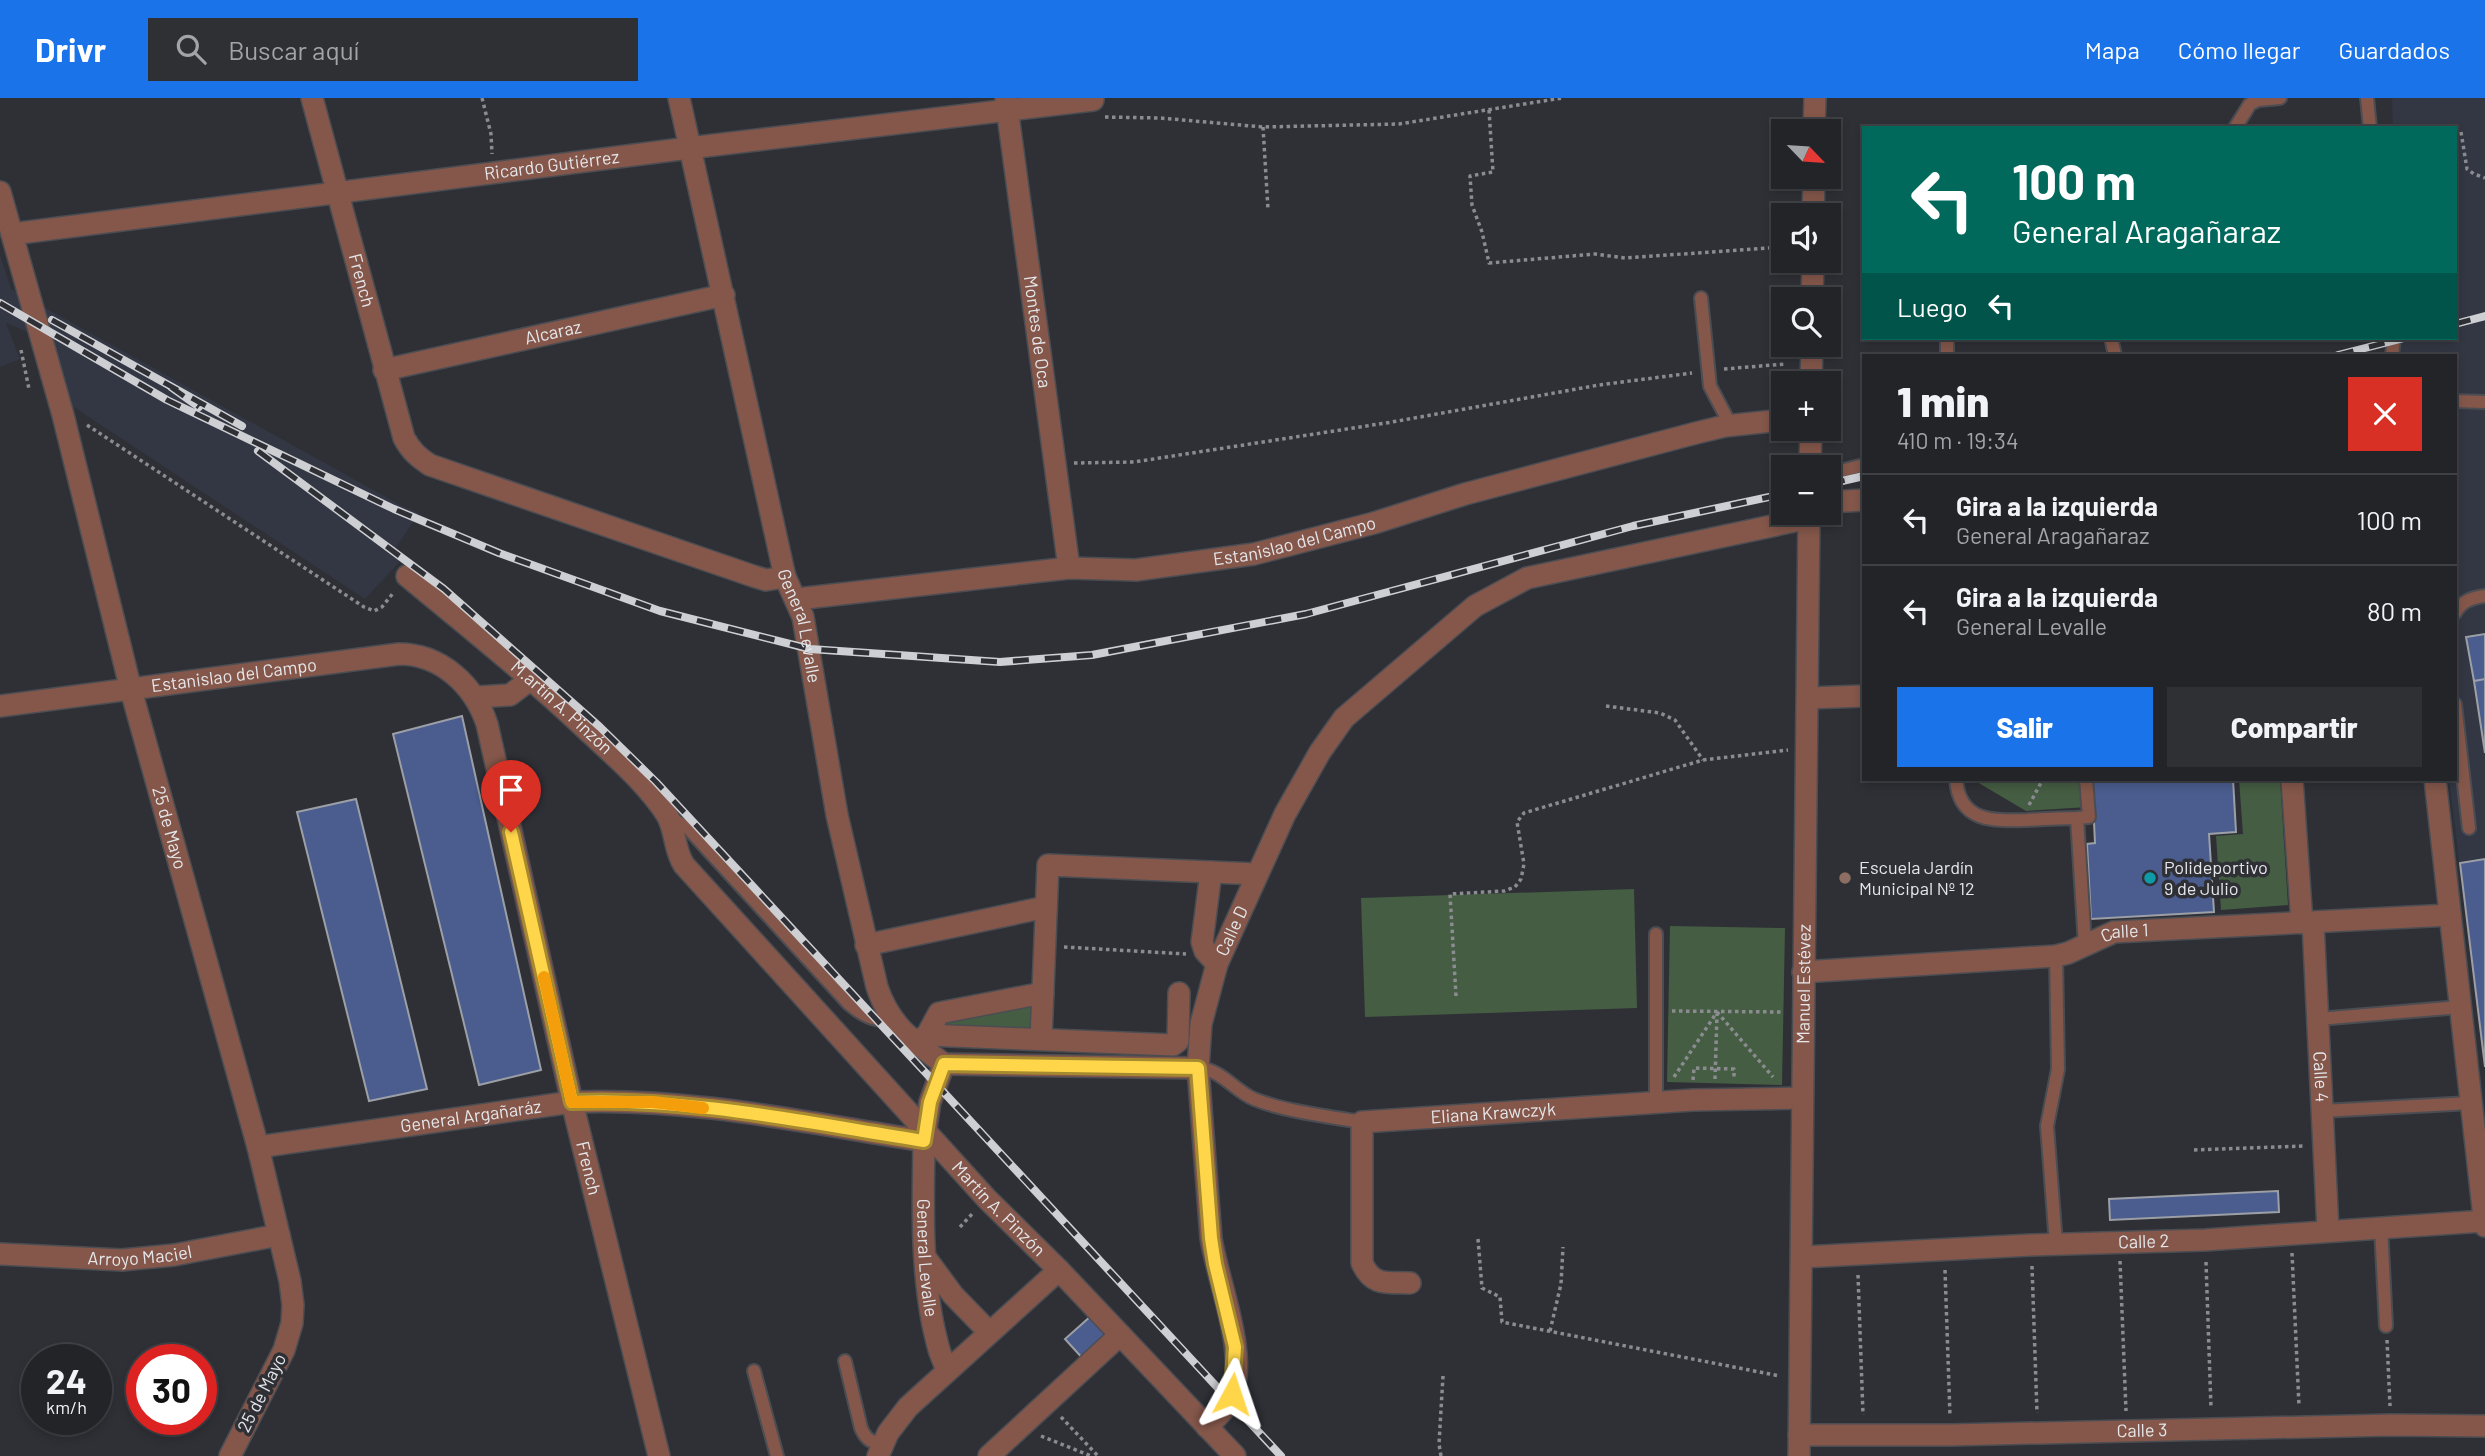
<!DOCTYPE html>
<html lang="es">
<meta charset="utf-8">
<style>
:root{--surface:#222428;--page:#2e3034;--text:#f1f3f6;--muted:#a2a4a8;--line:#3f4145;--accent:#1a73e8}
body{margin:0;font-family:Barlow,sans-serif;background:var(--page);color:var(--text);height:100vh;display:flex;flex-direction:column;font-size:26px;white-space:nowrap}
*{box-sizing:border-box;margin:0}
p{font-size:23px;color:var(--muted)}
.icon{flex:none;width:38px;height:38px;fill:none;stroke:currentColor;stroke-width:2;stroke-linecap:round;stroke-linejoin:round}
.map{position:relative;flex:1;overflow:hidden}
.panel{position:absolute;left:1862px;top:256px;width:595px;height:427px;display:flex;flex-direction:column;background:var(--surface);border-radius:0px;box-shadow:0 4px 10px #0003,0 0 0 2px var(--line)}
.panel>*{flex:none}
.hud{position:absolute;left:1862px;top:28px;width:595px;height:214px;border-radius:0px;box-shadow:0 4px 10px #0003,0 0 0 2px var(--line);background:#00695c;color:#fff;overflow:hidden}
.needle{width:46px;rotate:115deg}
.tools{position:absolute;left:1771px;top:21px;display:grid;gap:14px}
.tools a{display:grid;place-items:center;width:70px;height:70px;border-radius:0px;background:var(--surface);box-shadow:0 4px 10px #0003,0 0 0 2px var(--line);font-size:35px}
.speed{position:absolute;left:21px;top:1246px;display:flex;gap:14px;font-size:35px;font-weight:700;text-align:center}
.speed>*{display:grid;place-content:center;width:91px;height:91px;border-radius:50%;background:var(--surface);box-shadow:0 4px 10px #0003,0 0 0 2px var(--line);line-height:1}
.speed small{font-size:18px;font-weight:400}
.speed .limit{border:10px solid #d22;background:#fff;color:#111}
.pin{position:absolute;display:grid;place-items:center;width:60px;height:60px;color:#fff;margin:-72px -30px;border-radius:50% 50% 50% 0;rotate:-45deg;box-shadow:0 0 7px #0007}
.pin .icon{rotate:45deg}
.me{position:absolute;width:77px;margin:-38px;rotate:5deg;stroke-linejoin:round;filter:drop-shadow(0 0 5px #0008)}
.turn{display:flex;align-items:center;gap:24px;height:147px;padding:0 35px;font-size:32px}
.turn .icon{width:91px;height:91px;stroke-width:2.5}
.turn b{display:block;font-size:49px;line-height:60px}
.then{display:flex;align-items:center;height:66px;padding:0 35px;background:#0003;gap:14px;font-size:26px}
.round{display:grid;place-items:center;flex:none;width:74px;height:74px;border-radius:0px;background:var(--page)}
.headline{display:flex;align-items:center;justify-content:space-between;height:119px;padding:0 35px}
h1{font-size:42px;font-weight:800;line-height:52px}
.action{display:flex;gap:14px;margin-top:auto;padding:14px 35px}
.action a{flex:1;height:80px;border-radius:0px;background:var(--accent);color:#fff;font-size:28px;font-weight:800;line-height:80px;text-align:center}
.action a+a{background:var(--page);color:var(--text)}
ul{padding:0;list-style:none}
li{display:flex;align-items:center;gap:21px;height:91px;padding:0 35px;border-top:2px solid var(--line)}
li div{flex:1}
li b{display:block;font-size:26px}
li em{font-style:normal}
header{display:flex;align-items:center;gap:42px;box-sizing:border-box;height:98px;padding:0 35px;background:var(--accent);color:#fff}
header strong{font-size:33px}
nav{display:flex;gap:38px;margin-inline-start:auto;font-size:24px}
.search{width:490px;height:63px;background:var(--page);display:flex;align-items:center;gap:18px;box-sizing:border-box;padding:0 24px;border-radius:0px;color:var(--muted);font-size:26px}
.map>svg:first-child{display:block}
</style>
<header>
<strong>Drivr</strong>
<div class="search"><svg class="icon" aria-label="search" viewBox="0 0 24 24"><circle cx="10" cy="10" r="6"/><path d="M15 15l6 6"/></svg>Buscar aquí</div>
<nav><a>Mapa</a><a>Cómo llegar</a><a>Guardados</a></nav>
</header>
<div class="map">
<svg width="2485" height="1358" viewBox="0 0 2485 1358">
<rect width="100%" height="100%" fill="#2e3036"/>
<path fill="#323743" d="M2392,0H2485V968L2449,681H2455V257H2397V240H2455V30H2393Z
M0,157L11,191L402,408L419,415L395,451L403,460L365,501L66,304L49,243L6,225L20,261L0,269Z"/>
<path fill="#455d42" d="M1972,681H2086L2088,709L2026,713Z
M2239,681H2280L2288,807L2221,812L2216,738L2243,736Z
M1634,791L1637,910L1365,919L1361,800Z
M1670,828L1785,830L1782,987L1667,984Z
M1035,907L1034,935L939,930L948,921Z"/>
<path fill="#4a5d8e" stroke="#9c9fa6" stroke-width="2" d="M2485,536V581L2474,583L2466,539Z
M2485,581V655L2474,583Z
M462,618L541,972L479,987L393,636Z
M2092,681H2233L2236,734L2209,736L2214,814L2091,821L2087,746L2095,745Z
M356,701L427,991L369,1003L297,714Z
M2485,761V969L2460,765Z
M2278,1093L2279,1114L2110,1122L2109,1101Z
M1091,1218L1111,1240L1085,1263L1065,1241Z"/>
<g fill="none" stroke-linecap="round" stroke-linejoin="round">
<g stroke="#4b4d53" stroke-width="16">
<path id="lane" d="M2367,0L2370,30
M2235,30L2250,6L2258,2L2280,0
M1701,200L1710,288L1731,328
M1947,240V257
M2111,240L2115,257
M2392,257L2394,240
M2455,303L2485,304
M1829,376L1864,367
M2455,515C2462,503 2471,500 2485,498
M2455,606L2469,730
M1956,681C1959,724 1992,723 2027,722C2043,721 2060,720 2077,720L2085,847
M668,719L687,729L849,906C862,917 874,924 892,921
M2077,720L2089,719L2086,681
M2056,858L2058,971L2047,1028L2056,1146
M2318,921L2460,909
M1198,970C1223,972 1233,992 1254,1001C1283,1013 1330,1019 1362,1024
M1656,1006V836
M2322,1013L2471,1005
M2381,1129L2386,1228
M845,1263L861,1330C866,1342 871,1344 883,1346
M754,1273L777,1358"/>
</g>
<g stroke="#4b4d53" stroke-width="24">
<g id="street">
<path id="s1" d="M312,0L404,340C411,353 418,359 430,367L753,478L766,482L785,479"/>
<path id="s2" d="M679,0L785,479L803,519L837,717L877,889C890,928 912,942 944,966"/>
<path id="s3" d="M1006,2L1069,470"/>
<path d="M1814,33L1815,0"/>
<path id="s4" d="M0,94L63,317L131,592L258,1049L290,1183L293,1207L292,1225L284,1252L230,1358"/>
<path d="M1813,117L1814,79"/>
<path id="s5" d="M12,136L689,50L1093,2"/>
<path d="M1812,201L1813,163"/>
<path id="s6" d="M384,272L724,197"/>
<path d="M1811,285L1812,247"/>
<path d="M1810,369L1811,331"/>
<path d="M1829,404L1864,402"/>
<path id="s7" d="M407,478C469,529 531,579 590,635C617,660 647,686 667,717C676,733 674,752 684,767L987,1101L1059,1172L1235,1358"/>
<path id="s8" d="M797,501L1069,470L1136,472L1254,456L1374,425L1465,396L1696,335L1725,328L1783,322"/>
<path d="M476,599L510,597L531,581"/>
<path d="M1808,600L1864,598"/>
<path id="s9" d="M0,608L399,556C441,556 474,587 487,626L572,1004L659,1358"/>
<path d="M2292,681L2302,825"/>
<path d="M2435,681L2485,1128"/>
<path d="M1211,774L1202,844L1205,853L1217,866"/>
<path id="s10" d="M2313,825L2328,1132"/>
<path d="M866,847L1046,809"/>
<path id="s11" d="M1803,874L2056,858L2068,855L2114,834L2450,817"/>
<path d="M927,937L939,915L1043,895"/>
<path d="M1041,941L1048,767L1257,776"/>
<path d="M915,945L927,937L1173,947L1178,943L1179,895"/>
<path d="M944,966L1198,970"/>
<path id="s12" d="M924,1043C923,1105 921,1166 933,1227C937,1243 939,1258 948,1272"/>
<path id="s13" d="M258,1049L572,1004C690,999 808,1025 924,1043L930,1004L944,966"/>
<path id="s14" d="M0,1156L122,1162L174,1157L279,1137"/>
<path d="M925,1159L953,1197L989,1234"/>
<path id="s15" d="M1803,1159L2031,1147L2205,1142L2484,1123"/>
<path id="s16" d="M1410,1185C1387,1184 1373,1189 1362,1165V1024L1693,1002L1802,1000"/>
<path id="s17" d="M1207,1329C1216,1320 1226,1311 1231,1299C1249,1257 1218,1185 1211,1140L1198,970L1201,926L1217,866L1285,716L1320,654L1344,620L1475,508L1527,480L1809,420"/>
<path id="s18" d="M1799,1337H1951L2391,1327L2485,1328"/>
<path d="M878,1358L888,1335L908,1309L1059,1172"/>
<path d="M989,1358L1120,1237"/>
<path id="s19" d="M1799,1358L1809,415"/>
</g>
</g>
<path stroke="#8b8c91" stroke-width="3.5" stroke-dasharray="3.5 3.5" stroke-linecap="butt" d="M482,0L491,36L492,56
M1489,12L1493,74L1470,78L1472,107L1482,134L1489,165L1595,156L1625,160L1783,149
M1105,19L1160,20L1263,29L1399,26L1562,0
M1263,29L1268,111
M2461,34L2467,71L2474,76L2485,80
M21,252L29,291
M1724,271L1785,266
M87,327L364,509L374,513L382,509L394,494
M1074,365L1134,364L1392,324L1599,287L1692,275
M1606,608L1660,615L1675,622L1703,662
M2029,707L2043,681
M1064,849L1186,856
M1456,898L1450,796L1504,793L1515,789L1521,781L1524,766L1517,724L1524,715L1703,662L1788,652
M1672,913L1783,914
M1717,914L1773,979
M1674,979L1717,914
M1715,981L1717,916
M1693,982L1694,970L1734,971V982
M2194,1052L2304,1048
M960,1129L973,1115
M1478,1141L1482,1190L1500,1199L1502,1224L1780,1278
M2292,1155L2299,1308
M2120,1163L2126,1313
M2206,1164L2211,1310
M2032,1168L2037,1315
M1945,1172L1950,1318
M1858,1177L1863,1317
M1550,1233L1561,1186L1563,1149
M2387,1242L2390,1308
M1061,1319L1098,1358
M1041,1338L1091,1358
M1441,1358L1439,1346L1443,1278"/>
<use href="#lane" stroke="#84574a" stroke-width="12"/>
<use href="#street" stroke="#84574a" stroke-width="21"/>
<g stroke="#cecfd3" stroke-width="8">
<path id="rail" d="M0,205L167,302L394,411L499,455L660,513L810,551L1000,564L1092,557L1306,516L1633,428L1783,396
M52,222L242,328
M2455,226L2485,218
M2338,257L2404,240
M171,289L199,309
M258,353L444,491L600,629L656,684L1281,1358
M1829,386L1864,378"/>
</g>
<use href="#rail" stroke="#2e3036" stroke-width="5" stroke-dasharray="16" stroke-linecap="butt"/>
</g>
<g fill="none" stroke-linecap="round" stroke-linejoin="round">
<g stroke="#a68a30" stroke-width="18">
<path id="route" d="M511,734L572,1004C690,999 808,1025 924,1043L930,1004L944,966L1198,970L1211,1140L1215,1166L1235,1249L1232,1296"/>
</g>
<use href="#route" stroke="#ffd54a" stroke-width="12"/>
<path stroke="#f59e0b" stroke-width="12" d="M544,879L572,1004H653L703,1010"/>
</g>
<circle fill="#8d6e63" stroke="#2e3036" stroke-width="2.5" cx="1845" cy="780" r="7"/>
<circle fill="#0f9aa8" stroke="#2e3036" stroke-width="2.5" cx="2150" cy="780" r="7"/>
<g text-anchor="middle" stroke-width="7" stroke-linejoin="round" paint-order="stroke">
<g font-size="18" fill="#e5e6ea" stroke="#2e3036">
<text dy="6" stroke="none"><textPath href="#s5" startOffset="544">Ricardo Gutiérrez</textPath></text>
<text dy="6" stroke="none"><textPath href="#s1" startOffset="189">French</textPath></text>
<text dy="6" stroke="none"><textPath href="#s6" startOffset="173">Alcaraz</textPath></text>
<text dy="6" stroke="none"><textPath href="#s3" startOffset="234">Montes de Oca</textPath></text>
<text dy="6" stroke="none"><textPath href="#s8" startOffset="502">Estanislao del Campo</textPath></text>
<text dy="6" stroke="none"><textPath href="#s2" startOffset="542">General Levalle</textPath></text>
<text dy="6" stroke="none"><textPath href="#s9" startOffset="236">Estanislao del Campo</textPath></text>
<text dy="6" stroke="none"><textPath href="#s7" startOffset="203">M.artín A. Pinzón</textPath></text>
<text dy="6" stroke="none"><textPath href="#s4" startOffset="658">25 de Mayo</textPath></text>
<text dy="6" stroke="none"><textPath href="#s17" startOffset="514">Calle D</textPath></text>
<text dy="6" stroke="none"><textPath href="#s11" startOffset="327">Calle 1</textPath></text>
<text dy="6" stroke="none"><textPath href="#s19" startOffset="472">Manuel Estévez</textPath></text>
<text dy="6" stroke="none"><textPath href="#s10" startOffset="154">Calle 4</textPath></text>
<text dy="6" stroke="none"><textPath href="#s16" startOffset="329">Eliana Krawczyk</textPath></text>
<text dy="6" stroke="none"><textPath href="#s13" startOffset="215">General Argañaráz</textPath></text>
<text dy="6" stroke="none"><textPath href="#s9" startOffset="978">French</textPath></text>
<text dy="6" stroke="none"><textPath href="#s7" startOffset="873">Martín A. Pinzón</textPath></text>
<text dy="6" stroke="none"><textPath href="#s15" startOffset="341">Calle 2</textPath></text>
<text dy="6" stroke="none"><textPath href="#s14" startOffset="140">Arroyo Maciel</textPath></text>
<text dy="6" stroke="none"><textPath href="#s12" startOffset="117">General Levalle</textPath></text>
<text transform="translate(262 1295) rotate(-63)" y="6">25 de Mayo</text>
<text dy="6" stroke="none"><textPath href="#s18" startOffset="343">Calle 3</textPath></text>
</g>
<g font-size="18" fill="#e5e6ea" stroke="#2e3036" text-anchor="start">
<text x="1859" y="776">Escuela Jardín<tspan x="1859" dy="21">Municipal Nº 12</tspan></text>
<text x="2164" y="776">Polideportivo<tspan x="2164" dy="21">9 de Julio</tspan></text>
</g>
</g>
</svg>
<div class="tools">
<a><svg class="needle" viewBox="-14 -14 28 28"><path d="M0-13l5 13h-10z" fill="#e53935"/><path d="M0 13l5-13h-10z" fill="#a2a4a8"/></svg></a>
<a><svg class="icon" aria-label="sound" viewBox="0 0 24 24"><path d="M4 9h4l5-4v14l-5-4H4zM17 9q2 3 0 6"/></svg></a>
<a><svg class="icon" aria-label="search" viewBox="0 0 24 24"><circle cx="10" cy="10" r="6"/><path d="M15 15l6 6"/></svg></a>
<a>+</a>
<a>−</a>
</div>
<div class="speed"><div>24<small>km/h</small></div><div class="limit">30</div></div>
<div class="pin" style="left:511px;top:734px;background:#d93025"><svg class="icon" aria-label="arrive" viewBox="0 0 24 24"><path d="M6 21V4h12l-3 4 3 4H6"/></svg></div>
<svg class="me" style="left:1232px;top:1296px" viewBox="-20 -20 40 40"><path d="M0-17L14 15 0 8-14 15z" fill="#ffd54a" stroke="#fff" stroke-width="4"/></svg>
<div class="hud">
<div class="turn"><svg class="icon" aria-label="left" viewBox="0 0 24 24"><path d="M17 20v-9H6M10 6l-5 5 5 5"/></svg><div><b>100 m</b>General Aragañaraz</div></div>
<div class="then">Luego<svg class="icon" aria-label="left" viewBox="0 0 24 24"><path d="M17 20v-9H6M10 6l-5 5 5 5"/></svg></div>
</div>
<section class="panel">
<div class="headline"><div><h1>1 min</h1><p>410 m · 19:34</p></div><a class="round" style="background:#d93025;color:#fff"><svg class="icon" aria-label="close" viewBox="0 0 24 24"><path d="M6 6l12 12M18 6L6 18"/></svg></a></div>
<ul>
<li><svg class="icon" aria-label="left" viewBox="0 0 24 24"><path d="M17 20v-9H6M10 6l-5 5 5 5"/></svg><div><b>Gira a la izquierda</b><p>General Aragañaraz</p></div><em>100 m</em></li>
<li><svg class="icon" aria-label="left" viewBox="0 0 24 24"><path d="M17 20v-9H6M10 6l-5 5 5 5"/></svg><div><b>Gira a la izquierda</b><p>General Levalle</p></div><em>80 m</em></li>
</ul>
<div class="action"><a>Salir</a><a>Compartir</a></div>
</section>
</div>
